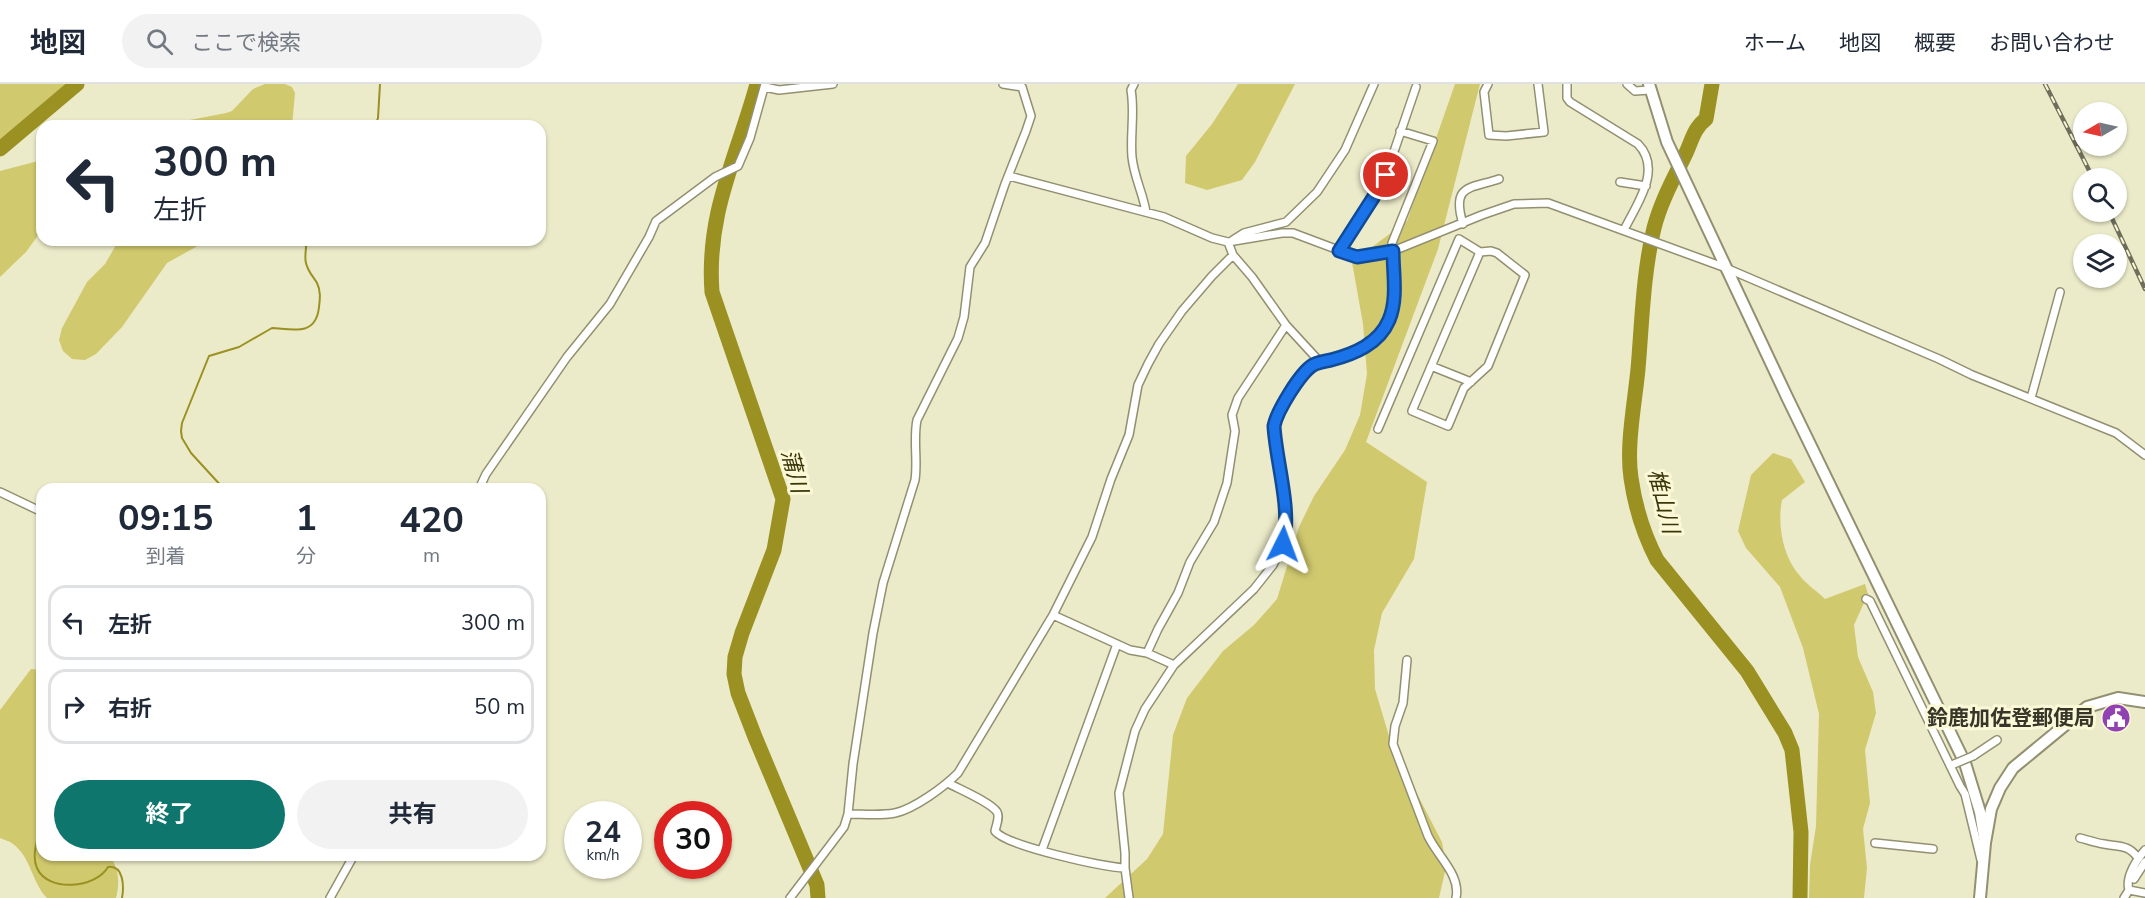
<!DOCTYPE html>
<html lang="ja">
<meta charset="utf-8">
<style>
:root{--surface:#fff;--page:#f2f2f3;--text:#1f2937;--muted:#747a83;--line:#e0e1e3;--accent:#0f766e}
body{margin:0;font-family:"Nunito Sans","Noto Sans JP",sans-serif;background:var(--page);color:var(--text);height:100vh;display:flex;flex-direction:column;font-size:22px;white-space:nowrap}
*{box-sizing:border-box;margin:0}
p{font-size:20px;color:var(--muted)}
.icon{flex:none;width:33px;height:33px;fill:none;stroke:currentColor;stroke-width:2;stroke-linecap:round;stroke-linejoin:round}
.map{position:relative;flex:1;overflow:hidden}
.side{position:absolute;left:36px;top:399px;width:510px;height:378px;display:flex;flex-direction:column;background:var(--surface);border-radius:18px;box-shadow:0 2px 4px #0004}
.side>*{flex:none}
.hud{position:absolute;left:36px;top:36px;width:510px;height:126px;border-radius:18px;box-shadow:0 2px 4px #0004;background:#fff;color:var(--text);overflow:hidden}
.needle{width:39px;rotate:261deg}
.controls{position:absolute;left:2073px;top:18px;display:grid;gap:12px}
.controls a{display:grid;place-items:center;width:54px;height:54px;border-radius:50%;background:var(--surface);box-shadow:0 2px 4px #0004;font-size:30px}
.speed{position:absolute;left:564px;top:717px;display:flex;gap:12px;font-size:30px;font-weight:700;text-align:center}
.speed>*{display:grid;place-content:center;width:78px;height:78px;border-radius:50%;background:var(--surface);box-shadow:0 2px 4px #0004;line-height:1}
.speed small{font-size:15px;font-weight:400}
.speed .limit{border:9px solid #d22;background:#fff;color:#111}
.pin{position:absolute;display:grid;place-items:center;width:51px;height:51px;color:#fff;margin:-26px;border:3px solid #fff;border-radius:50%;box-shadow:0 2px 6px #0007}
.me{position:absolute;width:66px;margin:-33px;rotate:3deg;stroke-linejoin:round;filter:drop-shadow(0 0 4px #0008)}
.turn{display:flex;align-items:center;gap:21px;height:126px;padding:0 18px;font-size:27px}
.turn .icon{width:78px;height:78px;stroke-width:2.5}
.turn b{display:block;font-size:42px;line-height:51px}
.eta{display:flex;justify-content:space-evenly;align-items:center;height:102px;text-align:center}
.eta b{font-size:36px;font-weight:700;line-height:42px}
.primary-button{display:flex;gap:12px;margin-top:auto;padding:12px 18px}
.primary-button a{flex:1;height:69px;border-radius:36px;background:var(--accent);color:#fff;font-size:24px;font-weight:700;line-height:69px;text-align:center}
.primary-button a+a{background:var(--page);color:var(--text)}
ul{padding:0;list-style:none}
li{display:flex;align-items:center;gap:18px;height:75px;margin:0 12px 9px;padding:0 6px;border:3px solid var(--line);border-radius:18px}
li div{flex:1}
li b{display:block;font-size:22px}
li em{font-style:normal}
header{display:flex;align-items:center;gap:36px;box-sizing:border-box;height:84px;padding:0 30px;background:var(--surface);border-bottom:2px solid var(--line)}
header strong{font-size:28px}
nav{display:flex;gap:33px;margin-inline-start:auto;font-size:21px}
.search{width:420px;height:54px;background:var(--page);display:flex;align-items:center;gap:15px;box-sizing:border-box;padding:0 21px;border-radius:33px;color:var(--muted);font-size:22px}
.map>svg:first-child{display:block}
</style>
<header>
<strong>地図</strong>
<div class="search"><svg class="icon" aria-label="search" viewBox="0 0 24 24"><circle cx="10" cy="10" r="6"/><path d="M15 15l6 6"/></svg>ここで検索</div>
<nav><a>ホーム</a><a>地図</a><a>概要</a><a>お問い合わせ</a></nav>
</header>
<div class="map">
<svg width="2145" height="814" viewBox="0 0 2145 814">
<rect width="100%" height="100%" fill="#ecebc9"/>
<path fill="#d0c96e" d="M0,0H73L0,70Z
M265,0H285L292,3L295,9L292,42H159L226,29L232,27L253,5Z
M1238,0H1295L1255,78L1242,96L1207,106L1185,99L1186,72L1212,40Z
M1455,0H1480L1438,165L1366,358L1427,398L1414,475L1382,529L1374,566L1375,605L1392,662L1442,758L1446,783L1439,814H1105L1147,775L1163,750L1173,651L1187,614L1223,567L1254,541L1277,515L1299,443L1314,412L1345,366L1360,331L1367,290L1363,240L1352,178L1407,137Z
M42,76V146L26,168L0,193V87Z
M119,156H204L203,159L167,179L122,243L96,270L85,276L72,275L63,267L59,256L62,244L87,198L105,180Z
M1773,369L1791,375L1805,398L1782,416C1777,441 1783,473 1800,492C1807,501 1817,507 1825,515L1865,500L1868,510L1854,541L1858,573L1873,608L1876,629L1865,666L1870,719L1863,745L1867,784L1864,814H1809L1810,781L1816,742L1819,630L1803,564L1780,503L1746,464L1738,447L1751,391Z
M31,585L42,586V771H109C119,783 120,799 116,814H47C32,799 31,773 13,760C10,757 4,756 0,754V626Z"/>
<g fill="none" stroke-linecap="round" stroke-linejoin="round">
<path stroke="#9a9122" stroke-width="2" d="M375,42L378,34L380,0
M224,405L191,369L182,354L181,347L182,339L209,272L239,263L272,244C292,245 316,253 319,223C320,215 321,207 317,199C313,192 308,188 306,179C304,172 307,164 306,156
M42,698C37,716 41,717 41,734C41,749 30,769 37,784C48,809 96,804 108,783C124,781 124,803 122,814"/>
<path stroke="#9a9122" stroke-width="15" d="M757,0C737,73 706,129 712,208L783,415L774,466L742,549L735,573L734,590L738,609L755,653L817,801L818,814
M1712,0L1706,35C1694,44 1692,56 1686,69C1674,94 1661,117 1654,144C1643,189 1642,239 1638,285C1635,317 1626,362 1631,394C1635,422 1644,451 1657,476L1747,587L1785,649L1792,666L1801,748L1800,814
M0,65L77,0"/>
<g stroke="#929071" stroke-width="10">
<path id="street" d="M1134,0L1131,6C1135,28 1130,51 1132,73C1134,93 1143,109 1146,128
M1488,0L1484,8L1489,51L1506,52L1544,48L1538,0
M1567,0V14L1570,18L1638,60C1663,86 1636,121 1624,146
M1627,0L1635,7L1650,6
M765,3L779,6L833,0
M1009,92L1164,133L1212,154L1228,158L1233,171L1252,193L1286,241L1320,278
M1620,98L1646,102
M1463,140C1451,100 1470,105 1499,95
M1233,156L1244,149L1286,138L1317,108L1345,66L1374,0
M1228,158L1282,149H1293L1357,173L1373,171L1393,167L1482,131L1514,120L1548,119L1726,184L1939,275L1972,291L2116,349L2145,371
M1339,167L1386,91L1416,3
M1431,282L1471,298
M2031,314L2060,208
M1378,345L1459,155L1480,168L1491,167L1497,169L1525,191L1488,282L1464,304L1448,342L1412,327L1480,168
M479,405L486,390L567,273L610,220L649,153L656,137L715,93L738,82L750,54L765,0
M0,408L42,428
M1866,515L1870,517L1960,702L1965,710L1981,776
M1053,531L1130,566L1147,569L1174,581
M1147,569L1158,545L1178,509L1190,478L1214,438L1227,399L1235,347L1232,331L1238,314L1286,241
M1407,576L1403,619L1395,642L1393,660L1428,752C1438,773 1461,791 1456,814
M1973,672L1997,656
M948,699C959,705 992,719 997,728C1000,733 996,742 995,747C1006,762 1103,783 1125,784
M848,730C863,730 880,732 895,729C914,725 944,703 958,689L1053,531L1092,453L1111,395L1129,351L1138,301L1148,280L1159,260L1182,227L1212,192L1233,171
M2080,754C2088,756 2096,759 2104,760C2119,763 2128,760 2138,774
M1875,759L1933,765
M1042,766L1117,560
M2134,795L2145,778
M2129,806C2125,793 2137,775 2145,766
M330,814L354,771
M790,814L844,743L848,730L853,680L873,549L883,499L915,396C918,376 913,356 917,336L958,254L964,233L970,183L985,159L1005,100L1026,47L1031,32L1022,3L1003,0
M1129,814L1125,784V769L1119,709L1135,647L1145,625L1174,581L1254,505L1273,481L1283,461L1286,450L1285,435L1274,342L1278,328L1311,282L1352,269L1367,262L1376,255L1389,236L1394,213L1392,159L1433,57L1400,47
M2124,814L2129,806L2145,809"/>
</g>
<g stroke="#929071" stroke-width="14">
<path id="secondary" d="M1649,0L1667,58L1787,313L1965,679L1980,728L1985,759
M1980,814L1985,759L1991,725L2000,704L2013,684L2087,623L2118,614L2145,618"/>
</g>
<use href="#street" stroke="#fff" stroke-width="7"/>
<use href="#secondary" stroke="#fff" stroke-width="10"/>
<g stroke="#706f5c" stroke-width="4.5">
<path id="rail" d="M2045,0L2093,94
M2109,128L2145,205"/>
</g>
<use href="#rail" stroke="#faf8d6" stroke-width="2" stroke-dasharray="7" stroke-linecap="butt"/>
<g stroke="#929071" stroke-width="10" stroke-linecap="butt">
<path id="street-bridge" d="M1954,680L1973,672"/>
</g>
<use href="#street-bridge" stroke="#fff" stroke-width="7"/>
</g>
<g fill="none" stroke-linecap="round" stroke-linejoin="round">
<g stroke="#114b97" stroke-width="15">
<path id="route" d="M1283,460C1292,426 1276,378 1274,342C1277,327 1300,289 1313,281C1319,278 1325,277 1331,276C1354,270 1379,260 1389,236C1398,215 1393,189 1393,167L1357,173L1339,167L1373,114L1386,91"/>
</g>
<use href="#route" stroke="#1a73e8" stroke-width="10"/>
</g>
<defs>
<g id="civic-disc" transform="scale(1.5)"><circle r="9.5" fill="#9141b1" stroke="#faf8d6"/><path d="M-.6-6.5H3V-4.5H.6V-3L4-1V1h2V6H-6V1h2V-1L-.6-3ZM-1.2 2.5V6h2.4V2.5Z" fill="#fff"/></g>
</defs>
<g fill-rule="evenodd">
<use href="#civic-disc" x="2116" y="634"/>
</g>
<g text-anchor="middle" stroke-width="6" stroke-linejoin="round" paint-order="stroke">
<g font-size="21" font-weight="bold" fill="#373629" stroke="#faf8d6" text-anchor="end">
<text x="2095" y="641">鈴鹿加佐登郵便局</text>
</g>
<g font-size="22" font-style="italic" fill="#3a3609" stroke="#faf8d6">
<text transform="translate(795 387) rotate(75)" y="8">蒲川</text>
<text transform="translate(1664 417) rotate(76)" y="8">椎山川</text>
</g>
</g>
</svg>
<div class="controls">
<a><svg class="needle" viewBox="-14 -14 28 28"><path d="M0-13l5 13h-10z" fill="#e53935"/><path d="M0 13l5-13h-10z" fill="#747a83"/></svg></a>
<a><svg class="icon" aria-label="search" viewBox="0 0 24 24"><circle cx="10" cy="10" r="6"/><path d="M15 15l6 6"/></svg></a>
<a><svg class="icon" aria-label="layers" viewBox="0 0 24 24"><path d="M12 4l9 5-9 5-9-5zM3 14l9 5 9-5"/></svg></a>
</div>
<div class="speed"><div>24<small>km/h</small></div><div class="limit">30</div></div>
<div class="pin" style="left:1386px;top:91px;background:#d93025"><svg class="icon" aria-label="arrive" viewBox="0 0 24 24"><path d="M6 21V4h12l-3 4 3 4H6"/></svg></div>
<svg class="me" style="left:1283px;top:460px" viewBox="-20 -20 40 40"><path d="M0-17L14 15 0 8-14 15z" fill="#1a73e8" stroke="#fff" stroke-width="4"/></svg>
<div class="hud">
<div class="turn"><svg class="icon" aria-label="left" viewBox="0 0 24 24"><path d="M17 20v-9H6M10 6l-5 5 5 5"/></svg><div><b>300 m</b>左折</div></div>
</div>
<section class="side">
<div class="eta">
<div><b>09:15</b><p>到着</p></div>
<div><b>1</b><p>分</p></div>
<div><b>420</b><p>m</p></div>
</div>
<ul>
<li><svg class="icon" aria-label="left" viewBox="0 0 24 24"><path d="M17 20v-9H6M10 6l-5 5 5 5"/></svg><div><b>左折</b></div><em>300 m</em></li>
<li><svg class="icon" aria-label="right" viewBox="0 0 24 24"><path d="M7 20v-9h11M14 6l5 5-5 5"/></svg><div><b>右折</b></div><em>50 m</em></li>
</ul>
<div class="primary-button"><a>終了</a><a>共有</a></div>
</section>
</div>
